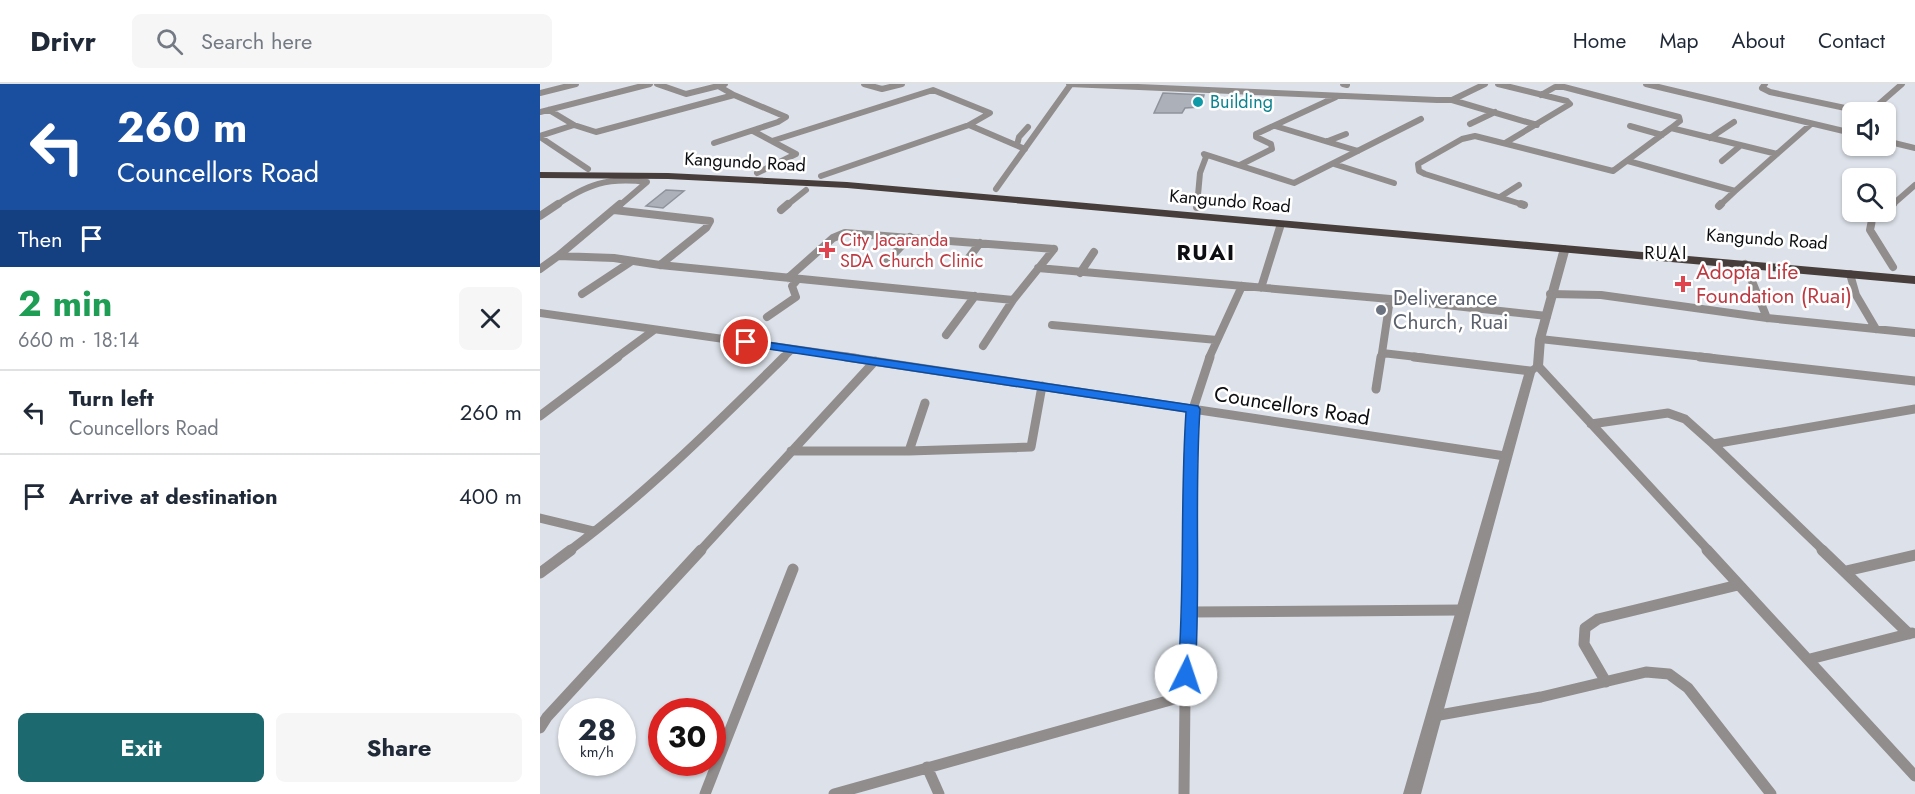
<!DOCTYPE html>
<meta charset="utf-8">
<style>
:root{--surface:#fff;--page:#f6f6f7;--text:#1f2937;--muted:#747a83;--line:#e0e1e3;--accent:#1c696f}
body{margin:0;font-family:Jost,sans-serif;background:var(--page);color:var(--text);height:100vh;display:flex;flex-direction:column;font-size:22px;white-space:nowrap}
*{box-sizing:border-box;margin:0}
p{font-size:20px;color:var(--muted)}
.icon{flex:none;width:33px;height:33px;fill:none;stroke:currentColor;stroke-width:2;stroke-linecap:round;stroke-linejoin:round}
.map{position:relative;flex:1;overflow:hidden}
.drawer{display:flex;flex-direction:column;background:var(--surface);width:540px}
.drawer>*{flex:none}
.top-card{background:#1a4fa0;color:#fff;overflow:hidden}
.controls{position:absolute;left:1302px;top:18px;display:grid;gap:12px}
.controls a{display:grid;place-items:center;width:54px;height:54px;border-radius:9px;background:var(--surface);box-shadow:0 2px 4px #0004;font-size:30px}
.speed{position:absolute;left:18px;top:614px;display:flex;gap:12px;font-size:30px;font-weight:700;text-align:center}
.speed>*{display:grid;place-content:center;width:78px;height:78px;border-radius:50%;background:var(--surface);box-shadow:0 2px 4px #0004;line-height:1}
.speed small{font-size:15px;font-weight:400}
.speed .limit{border:9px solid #d22;background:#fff;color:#111}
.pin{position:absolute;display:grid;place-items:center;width:51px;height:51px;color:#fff;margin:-26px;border:3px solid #fff;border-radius:50%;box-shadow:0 2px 6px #0007}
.me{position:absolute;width:66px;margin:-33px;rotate:4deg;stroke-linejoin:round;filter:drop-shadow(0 0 4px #0008)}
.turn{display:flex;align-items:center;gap:21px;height:126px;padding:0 18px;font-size:27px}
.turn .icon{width:78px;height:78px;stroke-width:2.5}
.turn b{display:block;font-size:42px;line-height:51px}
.then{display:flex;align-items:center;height:57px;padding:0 18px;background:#0003;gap:12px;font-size:22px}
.round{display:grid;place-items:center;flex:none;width:63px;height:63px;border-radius:9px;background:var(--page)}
.headline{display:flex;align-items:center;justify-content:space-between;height:102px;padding:0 18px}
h1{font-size:36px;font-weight:700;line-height:45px;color:#1e9e55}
.button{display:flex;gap:12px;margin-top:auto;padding:12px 18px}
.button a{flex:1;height:69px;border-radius:9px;background:var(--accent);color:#fff;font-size:24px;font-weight:700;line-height:69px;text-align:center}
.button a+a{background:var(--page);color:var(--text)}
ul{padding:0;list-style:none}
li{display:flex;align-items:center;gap:18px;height:84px;padding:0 18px;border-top:2px solid var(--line)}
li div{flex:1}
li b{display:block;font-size:22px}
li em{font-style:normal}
header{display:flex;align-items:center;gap:36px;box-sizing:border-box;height:84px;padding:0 30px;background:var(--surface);border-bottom:2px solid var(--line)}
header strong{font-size:28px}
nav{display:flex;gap:33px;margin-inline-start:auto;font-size:21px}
.search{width:420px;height:54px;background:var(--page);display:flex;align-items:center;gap:15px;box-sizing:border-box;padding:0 21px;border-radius:9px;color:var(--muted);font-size:22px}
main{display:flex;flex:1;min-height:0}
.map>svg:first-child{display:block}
</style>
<header>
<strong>Drivr</strong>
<div class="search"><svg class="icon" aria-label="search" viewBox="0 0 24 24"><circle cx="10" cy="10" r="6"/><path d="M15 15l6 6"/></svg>Search here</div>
<nav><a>Home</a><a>Map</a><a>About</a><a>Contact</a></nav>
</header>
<main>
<section class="drawer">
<div class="top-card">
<div class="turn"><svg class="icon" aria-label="left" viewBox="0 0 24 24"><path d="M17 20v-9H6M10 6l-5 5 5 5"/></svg><div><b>260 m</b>Councellors Road</div></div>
<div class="then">Then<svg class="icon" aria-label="arrive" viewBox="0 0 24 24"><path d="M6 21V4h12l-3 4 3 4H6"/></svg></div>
</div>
<div class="headline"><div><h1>2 min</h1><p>660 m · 18:14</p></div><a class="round"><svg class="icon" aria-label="close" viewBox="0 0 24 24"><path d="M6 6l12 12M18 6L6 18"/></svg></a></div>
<ul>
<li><svg class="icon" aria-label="left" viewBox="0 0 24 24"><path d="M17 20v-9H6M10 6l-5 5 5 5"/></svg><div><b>Turn left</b><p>Councellors Road</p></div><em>260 m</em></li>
<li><svg class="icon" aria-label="arrive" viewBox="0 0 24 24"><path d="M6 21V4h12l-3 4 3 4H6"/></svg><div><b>Arrive at destination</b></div><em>400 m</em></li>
</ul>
<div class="button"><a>Exit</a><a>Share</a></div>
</section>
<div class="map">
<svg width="1375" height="710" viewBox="0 0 1375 710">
<rect width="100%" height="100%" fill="#dde2ea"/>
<path fill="#acb0b9" stroke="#8e939b" stroke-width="1.5" d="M623,9L664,11L661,23L645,24L642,29H614Z
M126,106L144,107L123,124L106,122Z"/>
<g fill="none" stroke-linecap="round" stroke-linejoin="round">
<path stroke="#928d8d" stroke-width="6" d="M117,0L146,10L178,2
M185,0L178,2L194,11
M324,0L342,5L362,0
M529,0L897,16H912L945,0
M803,0L807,1
M958,0L1027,17L1030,20L965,59
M1106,0L1312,49
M1225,0L1222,4L1230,8L1324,28L1331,27L1362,0
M0,9L36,0
M1001,11L1015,3H1024L1139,33L1140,37L1131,44
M912,16L997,41
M9,26L34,41L56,48L194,11L246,33L238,38L174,59
M0,28L110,0
M930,40L955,28
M429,41L485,65
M735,42L818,67
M1090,42L1122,51
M213,47L256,70L217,89
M0,52L34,41
M0,53L48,85
M1170,54L1194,38
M232,57L393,6L450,29L429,41L281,92
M788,57L806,50
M1346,57L1375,64
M477,61L479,53L488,43
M1088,77L1195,107L1271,40
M1182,77L1200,62
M794,80L854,99
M700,81L732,65L731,60L716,53V50L796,13
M456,105L531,0
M960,113L979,101
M984,121L885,90L879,87L878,80L922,55L935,52L1073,87L1131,44L1237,70
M15,122C48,100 67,93 107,98L79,122
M246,122L266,106
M657,122L660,89L666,73L664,70L754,99L881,35
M1179,122L1195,107
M1351,122L1375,101"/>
<path stroke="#928d8d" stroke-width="8" d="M981,120L984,121
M1179,122L1181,120
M657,123V120
M74,126L170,137L166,144L120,181
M241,126L248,120
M1346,126L1353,120
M1343,128L1332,136L1330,146L1353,183
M0,132L18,120
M18,172L80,120
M347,177L370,153
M424,180L440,159
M1205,180L1227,234
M498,184L850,215L842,269L886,274
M0,185L18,172L74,174L120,181L473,216L514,165
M540,189L554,168
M1310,190L1316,211L1336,245
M248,194L293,154L305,149L514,165
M721,204L740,143
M42,210L92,177
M1010,210L1061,211L1227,234L1375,249
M850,215L1007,232
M0,229L317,274
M227,233L256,213L252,202L258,195
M512,241L677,256
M406,251L435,212
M1000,255L1173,274
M443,262L473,216
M76,274L114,246
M243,274L252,265
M669,274L702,202
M841,274L842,269"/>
<path stroke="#928d8d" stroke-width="9" d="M306,273L965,372
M874,273L990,287
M1160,273L1375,297
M998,282L1169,467
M836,305L841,273
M0,332L78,273
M1051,340L1128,329L1145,335L1173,360
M251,367H369L491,363L502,302
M369,367L385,319
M0,434L54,447
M29,467C107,409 175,341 244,273
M160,467L335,277
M651,467L650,376L653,325L670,273
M1284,467L1173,360L1375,325"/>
<path stroke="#928d8d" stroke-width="11" d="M1167,466L1375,692
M1282,466L1369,550
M1306,487L1375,471
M0,489L31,466
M651,528L922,526
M1270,575L1372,549
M1066,598L1044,560L1045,544L1058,535L1198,501
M894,632L1001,613L1106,588L1129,590L1148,604L1231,710
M0,644L7,633L161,466
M387,683L399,710
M165,710L253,485
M294,710L645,612
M644,710L645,612L651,528V466"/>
<path fill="#928d8d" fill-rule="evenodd" d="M1025,161L1030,164L1005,255L1003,282L995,289L881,710H863L985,287L993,281L995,255L1020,164Z"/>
<path fill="#473e3c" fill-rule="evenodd" d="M0,88L128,89L307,98L1375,192V200L307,104L128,95L0,94Z"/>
</g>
<path fill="#1a73e8" stroke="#114b97" stroke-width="1.5" d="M206,255L658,322L660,325C654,414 661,503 655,591L653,596L646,598L640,596L638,591C645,504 640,416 646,328L202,261L200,258Z"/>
<circle fill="#0f9aa8" stroke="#fff" stroke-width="2" cx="658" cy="18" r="6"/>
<g fill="#e0444e" stroke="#fff" stroke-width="2">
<path d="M284 157h6v6h6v6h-6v6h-6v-6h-6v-6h6z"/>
<path d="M1140 191h6v6h6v6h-6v6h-6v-6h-6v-6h6z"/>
</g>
<circle fill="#6b7280" stroke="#fff" stroke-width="2" cx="841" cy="226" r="6"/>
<g text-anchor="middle" stroke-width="5" stroke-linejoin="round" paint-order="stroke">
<g font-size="18" fill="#0d838f" stroke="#fff" text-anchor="start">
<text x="670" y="24">Building</text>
</g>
<g font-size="18" fill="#0d0e11" stroke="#fff">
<text transform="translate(205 78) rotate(3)" y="6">Kangundo Road</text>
<text transform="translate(690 117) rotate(5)" y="6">Kangundo Road</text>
<text transform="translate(1227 155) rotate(4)" y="6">Kangundo Road</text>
</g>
<g font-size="18" fill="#be3a42" stroke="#fff" text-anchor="start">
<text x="300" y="162">City Jacaranda<tspan x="300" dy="21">SDA Church Clinic</tspan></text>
</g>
<g font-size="18" letter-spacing="1.5" fill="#0d0e11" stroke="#fff">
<text x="1126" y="175">RUAI</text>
</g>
<g font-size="21" fill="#be3a42" stroke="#fff" text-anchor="start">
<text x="1156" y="195">Adopta Life<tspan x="1156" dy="24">Foundation (Ruai)</tspan></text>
</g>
<g font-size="21" fill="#5b616d" stroke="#fff" text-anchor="start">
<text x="853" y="221">Deliverance<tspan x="853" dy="24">Church, Ruai</tspan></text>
</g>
<g font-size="21" fill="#0d0e11" stroke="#fff">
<text transform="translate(752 322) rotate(9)" y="7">Councellors Road</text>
</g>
<g font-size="22" font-weight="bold" letter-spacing="1.5" fill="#0d0e11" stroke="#fff">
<text x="666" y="176">RUAI</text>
</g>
</g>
</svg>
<div class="controls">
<a><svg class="icon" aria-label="sound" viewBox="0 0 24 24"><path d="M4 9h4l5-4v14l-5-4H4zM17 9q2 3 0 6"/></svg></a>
<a><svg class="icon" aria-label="search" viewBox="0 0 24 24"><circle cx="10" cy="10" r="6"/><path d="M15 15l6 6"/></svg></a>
</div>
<div class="speed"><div>28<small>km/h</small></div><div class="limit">30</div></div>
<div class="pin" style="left:206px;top:258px;background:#d93025"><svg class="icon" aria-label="arrive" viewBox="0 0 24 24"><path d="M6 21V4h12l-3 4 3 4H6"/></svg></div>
<svg class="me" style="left:646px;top:591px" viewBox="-20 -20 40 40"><circle r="19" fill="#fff"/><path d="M0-13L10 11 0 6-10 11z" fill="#1a73e8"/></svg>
</div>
</main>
